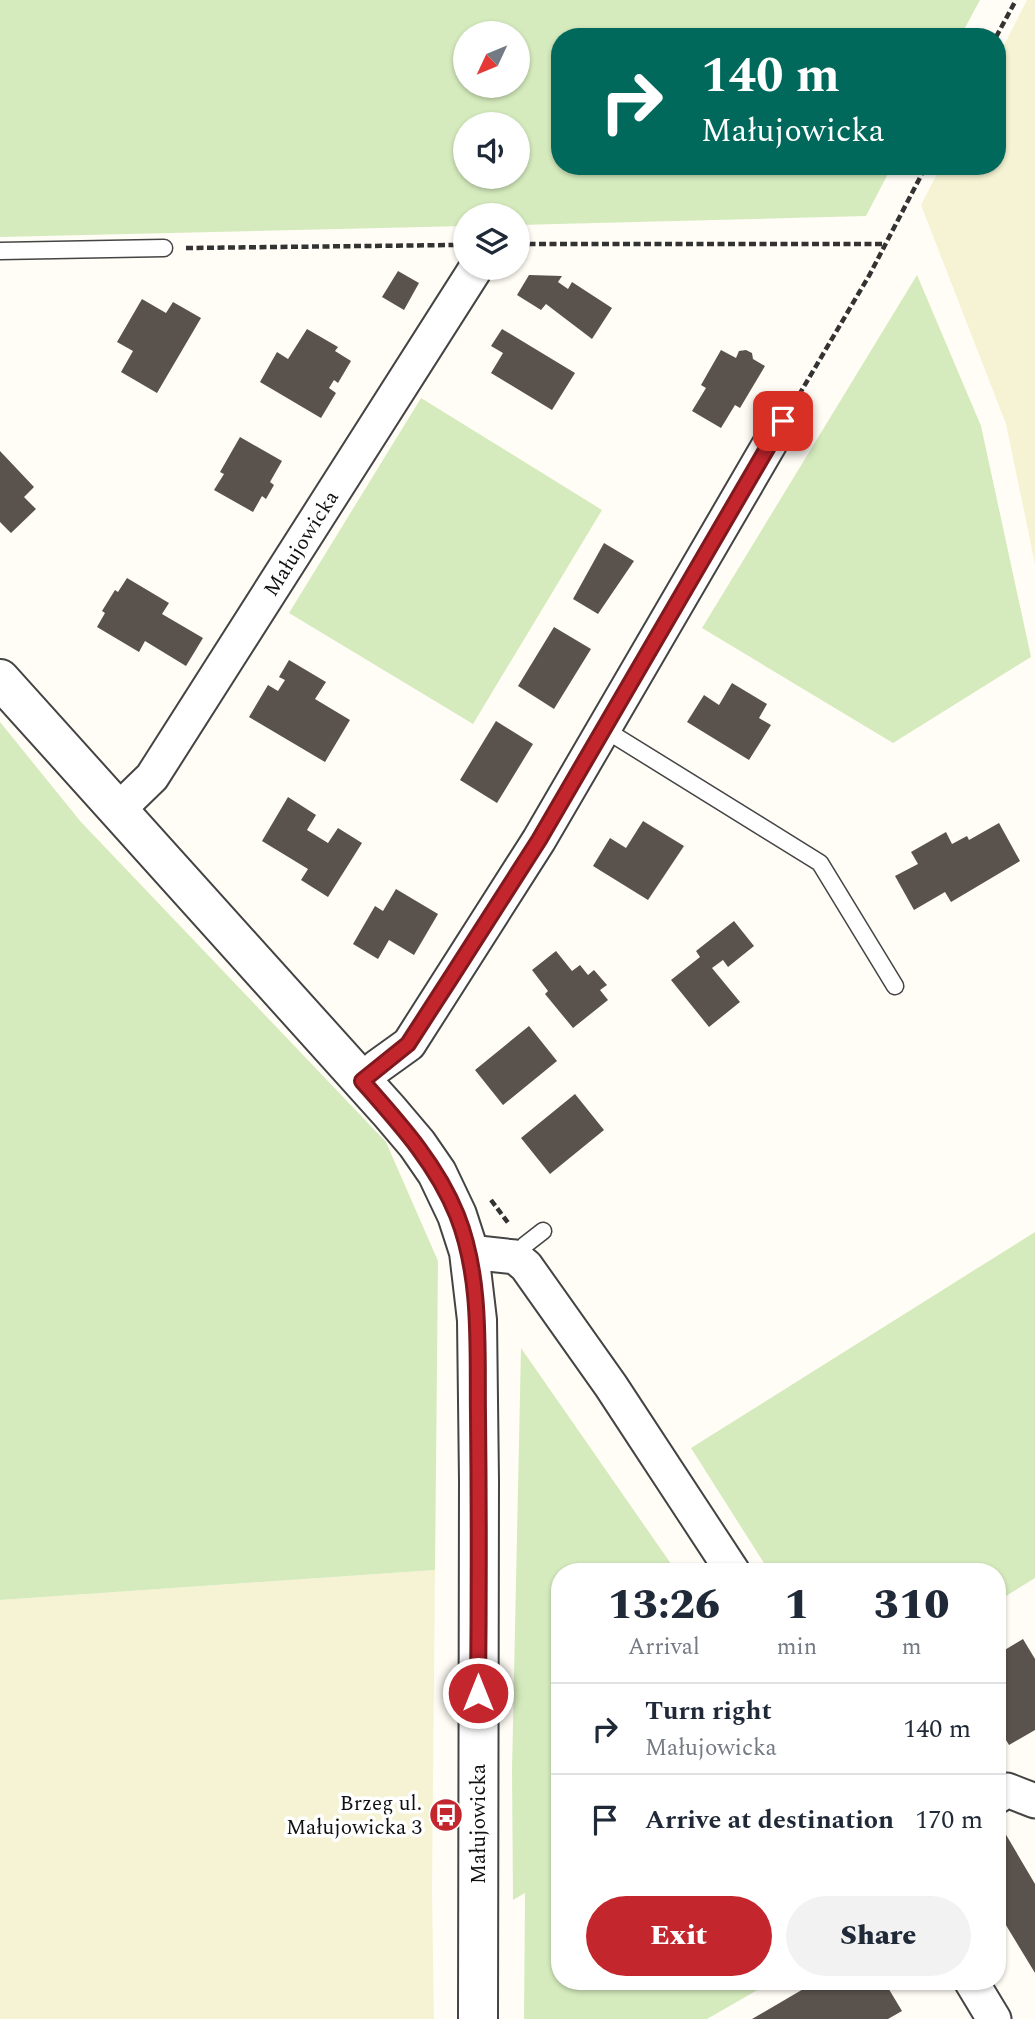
<!DOCTYPE html>
<meta charset="utf-8">
<style>
:root{--surface:#fff;--page:#f2f2f3;--text:#1f2937;--muted:#747a83;--line:#e0e1e3;--accent:#c4262e}
body{margin:0;font-family:Spectral,serif;background:var(--page);color:var(--text);height:100vh;display:flex;flex-direction:column;font-size:26px;white-space:nowrap}
*{box-sizing:border-box;margin:0}
p{font-size:23px;color:var(--muted)}
.icon{flex:none;width:38px;height:38px;fill:none;stroke:currentColor;stroke-width:2;stroke-linecap:round;stroke-linejoin:round}
.map{position:relative;flex:1;overflow:hidden}
.details{position:absolute;left:551px;top:1563px;width:455px;height:427px;display:flex;flex-direction:column;background:var(--surface);border-radius:28px;box-shadow:0 2px 5px #0004}
.details>*{flex:none}
.hud{position:absolute;left:551px;top:28px;width:455px;height:147px;border-radius:28px;box-shadow:0 2px 5px #0004;background:#00695c;color:#fff;overflow:hidden}
.needle{width:46px;rotate:226deg}
.fabs{position:absolute;left:453px;top:21px;display:grid;gap:14px}
.fabs a{display:grid;place-items:center;width:77px;height:77px;border-radius:50%;background:var(--surface);box-shadow:0 2px 5px #0004;font-size:35px}
.pin{position:absolute;display:grid;place-items:center;width:60px;height:60px;color:#fff;margin:-30px;border-radius:14px;box-shadow:0 4px 10px #0006}
.me{position:absolute;width:77px;margin:-38px;rotate:0deg;stroke-linejoin:round;filter:drop-shadow(0 0 5px #0008)}
.turn{display:flex;align-items:center;gap:24px;height:147px;padding:0 35px;font-size:32px}
.turn .icon{width:91px;height:91px;stroke-width:2.5}
.turn b{display:block;font-size:49px;line-height:60px}
.eta{display:flex;justify-content:space-evenly;align-items:center;height:119px;text-align:center}
.eta b{font-size:42px;font-weight:800;line-height:49px}
.button{display:flex;gap:14px;margin-top:auto;padding:14px 35px}
.button a{flex:1;height:80px;border-radius:42px;background:var(--accent);color:#fff;font-size:28px;font-weight:800;line-height:80px;text-align:center}
.button a+a{background:var(--page);color:var(--text)}
ul{padding:0;list-style:none}
li{display:flex;align-items:center;gap:21px;height:91px;padding:0 35px;border-top:2px solid var(--line)}
li div{flex:1}
li b{display:block;font-size:26px}
li em{font-style:normal}
.map>svg:first-child{display:block}
</style>
<div class="map">
<svg width="1035" height="2019" viewBox="0 0 1035 2019">
<rect width="100%" height="100%" fill="#fffdf5"/>
<path fill="#f6f3d4" d="M1027,0H1035V564L1006,424L921,205L941,166H998V57Z
M435,1570L432,1891L434,2019H0V1600Z"/>
<path fill="#d5ebbd" fill-rule="evenodd" d="M0,0H980L960,37H560V166H892L866,216L518,225V215H466L465,226L0,237ZM518,33V86H466V33ZM466,124H518V177H466Z
M917,275L981,426L1031,657L893,743L702,628Z
M421,398L602,510L473,724L289,613Z
M0,722L81,822L386,1142L438,1261L435,1570L0,1600Z
M1035,1232V1578L998,1601V1572L769,1571L691,1448Z
M521,1348L676,1571L560,1572V1981H773L707,2019H524L525,1893L513,1900L512,1770Z"/>
<path fill="#5a524d" d="M398,271L419,283L404,310L382,297Z
M529,275L562,276L558,282L568,289L572,282L612,308L592,339L546,304L541,310L517,295Z
M142,299L166,313L173,302L201,318L157,393L121,372L133,351L117,342Z
M307,329L338,347L335,351L351,361L338,383L334,380L329,388L336,393L321,418L260,382L277,352L288,359Z
M502,329L575,373L552,410L491,373L503,353L491,346Z
M721,350L736,358L739,351L746,350L752,353L753,359L765,366L740,408L735,405L721,428L692,411L706,388L701,385Z
M240,437L282,461L270,482L274,485L266,499L262,496L253,512L214,490L224,474L220,472Z
M0,451L34,487L24,497L36,509L11,533L0,522Z
M604,543L634,561L598,614L573,599Z
M127,578L169,603L162,614L203,638L186,666L145,641L139,652L97,627L105,613L102,611L115,590L118,592Z
M554,627L591,649L554,709L518,686Z
M289,660L326,682L315,699L350,720L325,762L249,717L268,685L278,691L285,680L279,677Z
M732,683L767,704L759,718L771,725L749,760L687,722L704,695L719,705Z
M496,721L533,744L497,803L460,780Z
M288,797L316,815L307,830L328,843L338,828L362,843L328,897L301,880L308,869L262,841Z
M643,821L684,846L648,900L593,866L610,838L626,848Z
M999,823L1020,861L951,902L945,892L914,910L895,876L918,864L911,852L946,832L952,844L967,836L969,840Z
M396,889L438,914L414,955L389,940L378,959L353,944L375,906L383,911Z
M734,921L754,946L728,967L723,960L712,968L740,1002L709,1027L671,980L700,957L696,951Z
M556,951L572,971L580,965L588,975L594,970L607,985L600,990L608,1000L573,1028L545,994L548,991L532,970Z
M529,1026L557,1061L503,1105L475,1070Z
M575,1094L604,1130L550,1174L521,1138Z
M1023,1639L1035,1659V1730L1009,1745L998,1727V1654Z
M1005,1833L1035,1884V1973L998,1912V1837Z
M817,1981H884L902,2011L888,2019H752Z"/>
<g fill="none" stroke-linecap="round" stroke-linejoin="round">
<g stroke="#444" stroke-width="19">
<path id="service" d="M0,251L164,248
M604,729L820,863L895,986
M515,1257L525,1245L543,1231"/>
</g>
<g stroke="#444" stroke-width="37">
<g id="minor">
<path id="s1" d="M117,811L152,777L476,268"/>
<path d="M362,1081L377,1067L409,1044L539,840L783,421"/>
<path d="M469,1252L515,1257L526,1266L611,1386L733,1572"/>
<path d="M998,1796L1007,1790L1035,1801"/>
<path d="M971,1981L994,2019"/>
</g>
</g>
<g stroke="#444" stroke-width="42">
<path id="tertiary" d="M0,679L389,1111L417,1144L437,1173L457,1215L469,1252L477,1320L479,1481L478,2019"/>
</g>
<path stroke="#333" stroke-width="4.5" stroke-dasharray="7 3.5" stroke-linecap="butt" d="M996,37L1016,0
M518,244H884
M186,248L454,245
M799,395L870,274L926,166
M491,1200L509,1224"/>
<use href="#service" stroke="#fff" stroke-width="16"/>
<use href="#minor" stroke="#fff" stroke-width="33"/>
<use href="#tertiary" stroke="#fff" stroke-width="38"/>
</g>
<g fill="none" stroke-linecap="round" stroke-linejoin="round">
<g stroke="#7f191e" stroke-width="18">
<path id="route" d="M478,1693C479,1600 479,1508 478,1415C477,1349 482,1278 457,1215C436,1163 399,1123 362,1081L408,1044L452,976L539,840L783,421"/>
</g>
<use href="#route" stroke="#c4262e" stroke-width="12"/>
</g>
<defs>
<g id="bus-disc" transform="scale(1.75)"><circle r="9.5" fill="#c4262e" stroke="#fff"/><path d="M-5-6H5V4H4V6H2V4H-2V6H-4V4H-5ZM-3.5-4V0h7V-4ZM-3.5 1.2v1.5H-2V1.2ZM2 1.2v1.5H3.5V1.2Z" fill="#fff"/></g>
</defs>
<g fill-rule="evenodd">
<use href="#bus-disc" x="446" y="1815"/>
</g>
<g text-anchor="middle" stroke-width="7" stroke-linejoin="round" paint-order="stroke">
<g font-size="21" fill="#111" stroke="#fff">
<text dy="7" stroke="none"><textPath href="#s1" startOffset="326">Małujowicka</textPath></text>
<text transform="translate(478 1824) rotate(-90)" y="7">Małujowicka</text>
</g>
<g font-size="21" fill="#111" stroke="#fff" text-anchor="end">
<text x="422" y="1810">Brzeg ul.<tspan x="422" dy="24">Małujowicka 3</tspan></text>
</g>
</g>
</svg>
<div class="fabs">
<a><svg class="needle" viewBox="-14 -14 28 28"><path d="M0-13l5 13h-10z" fill="#e53935"/><path d="M0 13l5-13h-10z" fill="#747a83"/></svg></a>
<a><svg class="icon" aria-label="sound" viewBox="0 0 24 24"><path d="M4 9h4l5-4v14l-5-4H4zM17 9q2 3 0 6"/></svg></a>
<a><svg class="icon" aria-label="layers" viewBox="0 0 24 24"><path d="M12 4l9 5-9 5-9-5zM3 14l9 5 9-5"/></svg></a>
</div>
<div class="pin" style="left:783px;top:421px;background:#d93025"><svg class="icon" aria-label="arrive" viewBox="0 0 24 24"><path d="M6 21V4h12l-3 4 3 4H6"/></svg></div>
<svg class="me" style="left:478px;top:1693px" viewBox="-20 -20 40 40"><circle r="17" fill="#c4262e" stroke="#fff" stroke-width="3"/><path d="M0-11L8 9 0 5-8 9z" fill="#fff"/></svg>
<div class="hud">
<div class="turn"><svg class="icon" aria-label="right" viewBox="0 0 24 24"><path d="M7 20v-9h11M14 6l5 5-5 5"/></svg><div><b>140 m</b>Małujowicka</div></div>
</div>
<section class="details">
<div class="eta">
<div><b>13:26</b><p>Arrival</p></div>
<div><b>1</b><p>min</p></div>
<div><b>310</b><p>m</p></div>
</div>
<ul>
<li><svg class="icon" aria-label="right" viewBox="0 0 24 24"><path d="M7 20v-9h11M14 6l5 5-5 5"/></svg><div><b>Turn right</b><p>Małujowicka</p></div><em>140 m</em></li>
<li><svg class="icon" aria-label="arrive" viewBox="0 0 24 24"><path d="M6 21V4h12l-3 4 3 4H6"/></svg><div><b>Arrive at destination</b></div><em>170 m</em></li>
</ul>
<div class="button"><a>Exit</a><a>Share</a></div>
</section>
</div>
